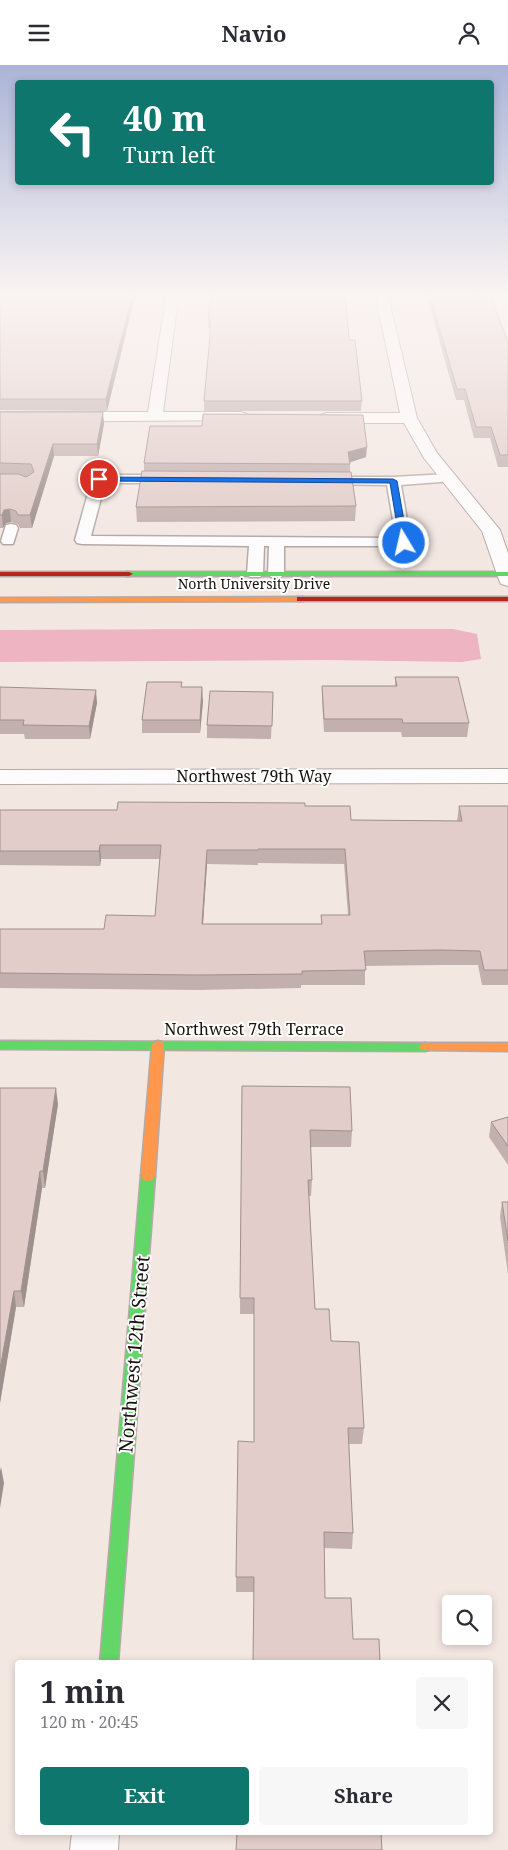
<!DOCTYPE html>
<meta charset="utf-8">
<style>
:root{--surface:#fff;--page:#f7f7f7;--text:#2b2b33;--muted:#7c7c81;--accent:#0f766e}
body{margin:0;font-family:"Noto Serif",serif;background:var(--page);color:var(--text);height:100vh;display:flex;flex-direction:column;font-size:19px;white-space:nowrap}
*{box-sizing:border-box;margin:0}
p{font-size:16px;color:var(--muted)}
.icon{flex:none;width:28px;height:28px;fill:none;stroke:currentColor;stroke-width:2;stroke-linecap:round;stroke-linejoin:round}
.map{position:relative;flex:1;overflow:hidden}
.details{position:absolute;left:15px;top:1595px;width:478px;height:175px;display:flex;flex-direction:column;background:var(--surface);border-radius:5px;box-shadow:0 2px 8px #0003}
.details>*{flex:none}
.banner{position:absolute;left:15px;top:15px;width:479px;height:105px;border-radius:5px;box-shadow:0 2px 8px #0003;background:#0f766e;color:#fff;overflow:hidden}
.fabs{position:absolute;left:442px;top:1530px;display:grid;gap:10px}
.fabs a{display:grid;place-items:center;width:50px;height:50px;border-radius:5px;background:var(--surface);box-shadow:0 2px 8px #0003;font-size:25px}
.pin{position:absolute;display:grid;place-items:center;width:42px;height:42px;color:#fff;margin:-21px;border:2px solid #fff;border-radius:50%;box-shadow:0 1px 5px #0007}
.me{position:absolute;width:55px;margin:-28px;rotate:351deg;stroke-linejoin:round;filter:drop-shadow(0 0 4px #0008)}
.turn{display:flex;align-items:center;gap:18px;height:105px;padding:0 25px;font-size:22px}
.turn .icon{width:65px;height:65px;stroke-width:2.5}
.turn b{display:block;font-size:35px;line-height:42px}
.round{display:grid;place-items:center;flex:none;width:52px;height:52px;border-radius:5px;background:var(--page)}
.overview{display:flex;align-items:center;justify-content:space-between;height:85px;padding:0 25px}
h1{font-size:30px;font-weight:700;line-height:38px}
.primary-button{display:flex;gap:10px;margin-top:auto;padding:10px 25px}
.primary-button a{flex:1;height:58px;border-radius:5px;background:var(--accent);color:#fff;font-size:20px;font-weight:700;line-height:58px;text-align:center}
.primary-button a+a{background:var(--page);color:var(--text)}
header{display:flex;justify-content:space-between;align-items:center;height:65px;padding:0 25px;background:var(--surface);font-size:22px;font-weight:700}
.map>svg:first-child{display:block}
</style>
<header><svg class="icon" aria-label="menu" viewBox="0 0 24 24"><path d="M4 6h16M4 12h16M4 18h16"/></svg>Navio<svg class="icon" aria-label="person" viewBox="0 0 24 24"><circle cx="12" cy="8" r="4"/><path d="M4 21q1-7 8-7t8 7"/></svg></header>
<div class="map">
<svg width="508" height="1785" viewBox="0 0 508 1785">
<rect width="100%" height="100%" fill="#f3e7e2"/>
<path fill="#efb4c1" d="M203,564H453L477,569L481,594L462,597L327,595L0,597V565Z"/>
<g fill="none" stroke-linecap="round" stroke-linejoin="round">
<g stroke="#b3aaa7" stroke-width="3">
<path id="lane" d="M448,409L453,410L455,413L453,416L401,420L411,478L409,481H284V509L281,512H271L268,509L269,481H264L263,509L260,512H250L247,509L249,481L82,479L77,478L75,475L92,414L99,410H171L178,414L171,418H105L91,471L396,473L387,420L323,419L316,415L318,412H393Z
M11,459L16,460L18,463L13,479H3L1,476L6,460Z"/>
</g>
<g stroke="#b3aaa7" stroke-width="2">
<path id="street" d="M167,227H179L163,347H241L246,349L249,352L246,355L0,357V347H148Z
M375,227H387L417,353L437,388L500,465L508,488V521L501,519L499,515L482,466L424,393L404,358H326L321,356L318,353L321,350L326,348H400Z
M508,704V718L0,719V705Z
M72,1768H119L118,1785H70Z"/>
</g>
<g stroke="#b3aaa7" stroke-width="3">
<path id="fast" d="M126,507H508V511H126Z
M0,976L425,978L429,979L431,982L429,985L425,986L0,984Z
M148,1106L153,1107L155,1111L118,1598H100L141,1111L143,1107Z"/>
</g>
<g stroke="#b3aaa7" stroke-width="3">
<path id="slow" d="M303,532V536H300L0,537V533Z
M158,976L162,977L164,980L155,1111L153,1115L148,1116L143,1115L141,1111L152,980L154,977Z
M425,978H508V986L421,985L419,982L421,979Z"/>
</g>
<g stroke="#b3aaa7" stroke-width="3">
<path id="jam" d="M0,507H129L133,509L129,511H0Z
M297,532H508V536H297Z"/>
</g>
<use href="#lane" fill="#fdfbfb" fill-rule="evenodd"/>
<use href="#street" fill="#fdfbfb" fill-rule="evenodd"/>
<use href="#fast" fill="#63d668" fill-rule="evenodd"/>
<use href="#slow" fill="#ff974d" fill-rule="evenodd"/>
<use href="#jam" fill="#b3261e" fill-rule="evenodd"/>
</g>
<path fill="#c2b0ae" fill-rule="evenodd" d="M0,227H136L107,346L0,345Z
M425,227H476L478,232L508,278V402H498L490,373H474L464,335H456L431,246Z
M208,254L349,275L362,336L361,346H204V336L210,271V263H208Z
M0,347L104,359L98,391H54L32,463H20L18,459L11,457L6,458L3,463H0Z
M366,392L350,397V407L356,441L355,456L137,457L136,442L144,406V398Z
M395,612L469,658L467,672H402L401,667H324L322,634V621H395Z
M0,622L97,638L90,674H25L24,669H0Z
M182,622L203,636L200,668H142V655Z
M273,627L271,674L207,673V660Z
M305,741L351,755L457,756L459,741H508V920H482L478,900H440L365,901V920H301V923L198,925L0,923V864H104L155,851L160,794H101L100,801L0,800V745H117ZM258,798L344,799L348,850H321V859H203L207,799L258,800Z
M242,1021L352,1066L351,1082H310L312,1115L311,1131H309L315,1244L331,1276L364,1363L362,1379H349L353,1468L352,1484L324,1483L325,1533L353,1574L254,1527H236V1512L254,1377V1249H240Z
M0,1023L58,1039L45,1123H42L24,1242H16L0,1338Z
M508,1052V1100L489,1072L491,1057Z
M502,1137H508V1209L500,1152Z"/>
<path fill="#9e908d" d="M133,227H136L107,346L106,334Z
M103,347L104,359L98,391L97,379Z
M53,379L54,391L32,463L30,450Z
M367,382L366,392L348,398V387Z
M10,444L11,457L6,458L3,463L2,450L4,445Z
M202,622L203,636L200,668V655Z
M96,625L97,638L90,674L89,661Z
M100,780L101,794L100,801L99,786Z
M207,785V799L202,874V859Z
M56,1023L58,1039L45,1123L43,1106Z
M40,1106L42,1123L24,1242L21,1226Z
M14,1226L16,1242L0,1338V1304Z
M1,1402L4,1418L0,1443V1406Z"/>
<path fill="#e2cdca" stroke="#9e908d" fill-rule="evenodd" d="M0,227H133L106,334H0Z
M212,227H345L349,275H355L362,336H204L210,271V254H208Z
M429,227H476L478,232H491L508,278V390H500L491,362H476L465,324H457Z
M0,347H103L97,379H53L30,450H18L16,446L10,444L4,445L2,450H0V409H18L26,412L34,407L31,399L0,398Z
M203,349L363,350L367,382L348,387L350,399L144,398L150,361H202Z
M142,406L351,407L356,441L136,442Z
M395,612H458L469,658H403L402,654H324L322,621H397Z
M147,617H182L181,622H202L200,655H142Z
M0,622L96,625L89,661L23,660L24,655H0Z
M210,626L273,627L272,661L207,660Z
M118,737L305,738V741H350L351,755L462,756L459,741H508V905H484L480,886L441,885L364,886L366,905L302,906V909L198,910L0,908V864H104L106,850L155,851L161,780H100L99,786H0V745H117ZM258,784H345L350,850H321L322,859H202L207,785H258Z
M242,1021L350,1022L352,1066L310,1065L312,1115H308L315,1244H329L331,1276L359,1277L364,1363H348L353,1468L324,1467L325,1533H351L353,1574H379L380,1598H253L254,1512H236L238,1376L254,1377V1233H240Z
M0,1023H56L43,1106H40L21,1226H14L0,1304Z
M508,1052V1081L491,1057Z
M502,1137H508V1176Z
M237,1768H381L382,1785H236Z"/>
<linearGradient id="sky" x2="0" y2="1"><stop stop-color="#abb4d8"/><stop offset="0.48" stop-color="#faf4f2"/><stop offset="1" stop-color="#faf4f2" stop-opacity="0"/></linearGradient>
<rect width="508" height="477" fill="url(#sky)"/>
<path fill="#1a73e8" stroke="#114b97" d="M97,412L393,414L397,416L408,478L404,481L400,478L390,418L99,416L97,415Z"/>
<g text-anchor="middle" stroke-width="4" stroke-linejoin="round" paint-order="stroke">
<g font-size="14" fill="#19110e" stroke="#fff">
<text x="254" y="524">North University Drive</text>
</g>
<g font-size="16" fill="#19110e" stroke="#fff">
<text x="254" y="717">Northwest 79th Way</text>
<text x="254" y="970">Northwest 79th Terrace</text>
</g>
<g font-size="19" fill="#19110e" stroke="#fff">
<text transform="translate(134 1289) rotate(-85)" y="7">Northwest 12th Street</text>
</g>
</g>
</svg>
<div class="fabs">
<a><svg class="icon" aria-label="search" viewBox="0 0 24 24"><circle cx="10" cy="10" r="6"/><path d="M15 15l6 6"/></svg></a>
</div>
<div class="pin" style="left:99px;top:414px;background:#d93025"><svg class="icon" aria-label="arrive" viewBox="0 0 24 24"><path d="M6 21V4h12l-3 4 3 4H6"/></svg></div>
<svg class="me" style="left:404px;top:478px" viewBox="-20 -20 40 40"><circle r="17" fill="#1a73e8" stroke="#fff" stroke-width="3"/><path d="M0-11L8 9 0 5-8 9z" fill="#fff"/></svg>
<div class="banner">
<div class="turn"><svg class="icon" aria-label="left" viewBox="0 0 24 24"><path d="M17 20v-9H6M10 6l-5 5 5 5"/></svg><div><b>40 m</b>Turn left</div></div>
</div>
<section class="details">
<div class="overview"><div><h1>1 min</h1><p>120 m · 20:45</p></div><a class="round"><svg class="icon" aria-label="close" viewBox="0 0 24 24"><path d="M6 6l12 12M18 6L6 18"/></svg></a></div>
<div class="primary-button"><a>Exit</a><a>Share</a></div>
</section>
</div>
